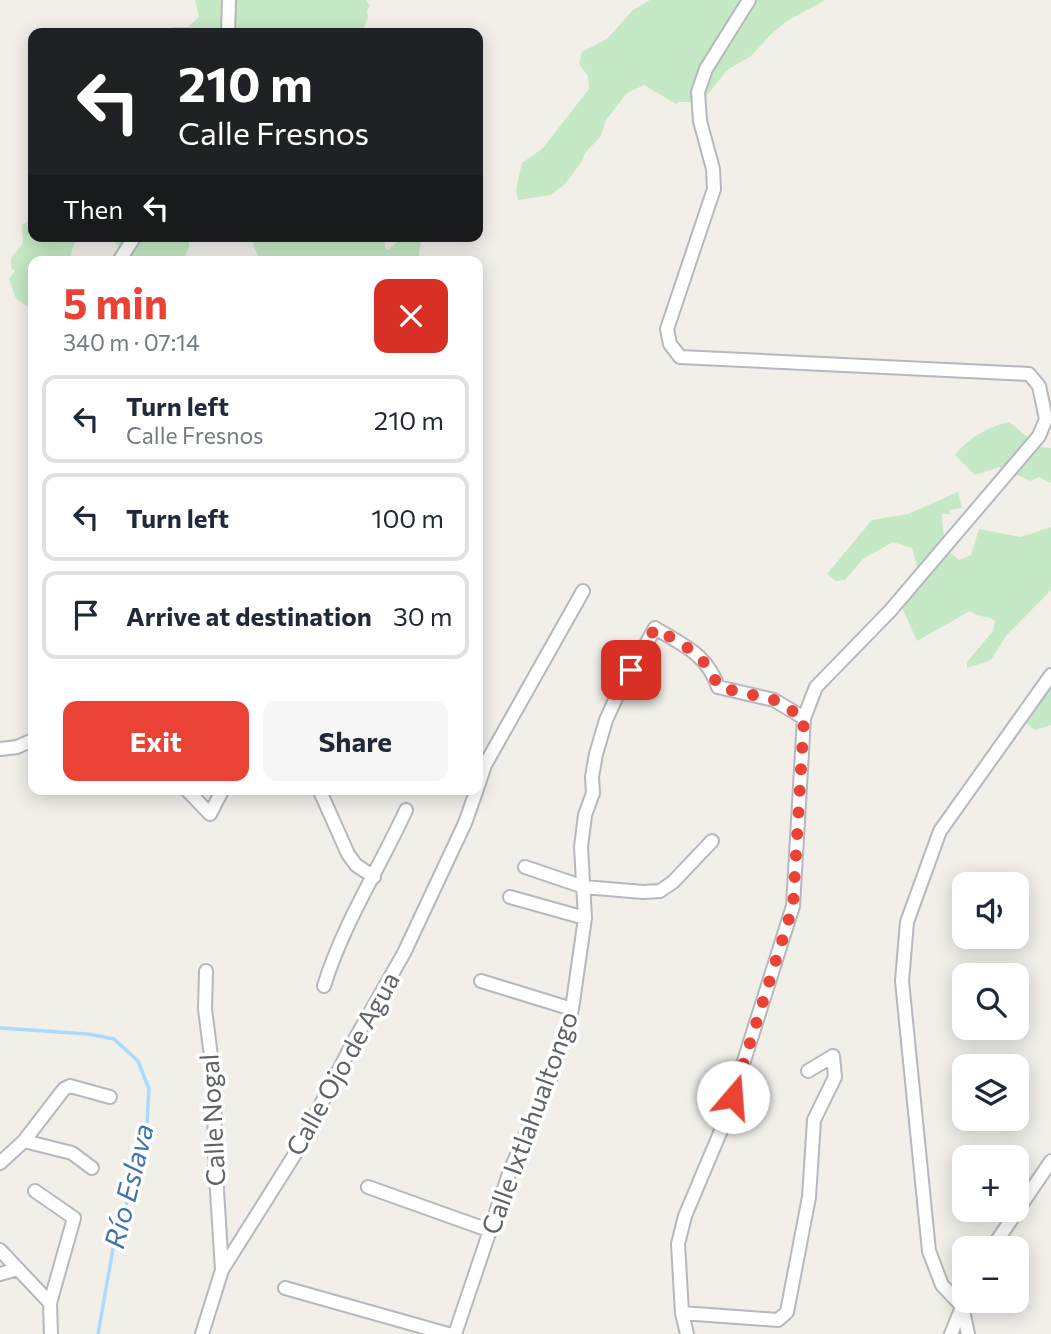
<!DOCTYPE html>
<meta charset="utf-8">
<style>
:root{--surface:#fff;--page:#f6f6f7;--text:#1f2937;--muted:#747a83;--line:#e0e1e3;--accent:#ea4335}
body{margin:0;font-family:Commissioner,sans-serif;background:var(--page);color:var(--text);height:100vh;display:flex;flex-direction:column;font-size:26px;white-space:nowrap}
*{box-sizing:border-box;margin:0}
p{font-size:23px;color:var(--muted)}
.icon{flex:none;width:38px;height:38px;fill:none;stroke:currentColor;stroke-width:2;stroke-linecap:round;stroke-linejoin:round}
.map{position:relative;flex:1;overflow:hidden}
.sheet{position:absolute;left:28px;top:256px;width:455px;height:539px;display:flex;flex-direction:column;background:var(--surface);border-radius:14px;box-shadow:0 4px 18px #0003}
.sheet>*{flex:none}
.guide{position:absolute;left:28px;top:28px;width:455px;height:214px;border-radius:14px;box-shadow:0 4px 18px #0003;background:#202124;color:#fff;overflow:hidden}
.fabs{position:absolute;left:952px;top:872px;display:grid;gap:14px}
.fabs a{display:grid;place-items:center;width:77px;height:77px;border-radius:14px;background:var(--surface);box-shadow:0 4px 18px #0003;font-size:35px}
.pin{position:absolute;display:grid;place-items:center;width:60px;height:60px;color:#fff;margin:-30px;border-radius:14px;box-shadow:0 4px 10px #0006}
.me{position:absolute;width:77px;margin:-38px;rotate:18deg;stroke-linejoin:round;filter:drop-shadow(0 0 5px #0008)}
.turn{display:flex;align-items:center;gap:24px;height:147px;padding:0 35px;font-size:32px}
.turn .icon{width:91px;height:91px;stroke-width:2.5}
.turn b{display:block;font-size:49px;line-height:60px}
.then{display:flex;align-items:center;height:66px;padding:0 35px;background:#0003;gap:14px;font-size:26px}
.round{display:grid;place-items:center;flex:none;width:74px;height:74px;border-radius:14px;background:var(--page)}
.summary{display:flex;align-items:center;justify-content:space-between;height:119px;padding:0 35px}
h1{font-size:42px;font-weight:700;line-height:52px;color:var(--accent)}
.action{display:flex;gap:14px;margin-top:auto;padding:14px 35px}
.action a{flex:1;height:80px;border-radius:14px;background:var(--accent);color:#fff;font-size:28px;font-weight:700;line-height:80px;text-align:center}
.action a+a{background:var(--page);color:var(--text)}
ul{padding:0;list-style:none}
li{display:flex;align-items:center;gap:21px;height:88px;margin:0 14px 10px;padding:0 21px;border:4px solid var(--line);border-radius:14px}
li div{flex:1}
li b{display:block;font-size:26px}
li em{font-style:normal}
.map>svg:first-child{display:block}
</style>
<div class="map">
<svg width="1051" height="1334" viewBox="0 0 1051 1334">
<rect width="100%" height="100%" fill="#f1efe8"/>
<path fill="#c5e8c5" d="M195,0H366L370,6L367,11L368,18L364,28L369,33H167L172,27H188L199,17Z
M650,0H825L787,21L770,35L751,56L727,70L705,98L699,102H678L676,104L644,85L627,93L606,120L600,137L585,153L582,161L566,183L551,195L518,200L516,190L522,163L542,149L589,89L588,76L579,64L582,52L607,39L633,10Z
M33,220V236L75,240L69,261H33V310L16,299L9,279L15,271L11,268V258L23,243L22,225Z
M106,236H189V247L183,261H124L126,257L119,245Z
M256,236H378L384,241L385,248L388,250L404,236H425L421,242L418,261H261L253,245Z
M1009,422L1040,447L1051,448V483L1039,477L1031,481L999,467L975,475L955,455C968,438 989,426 1009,422Z
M958,492L962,508L949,510L950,514H942C941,526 946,535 943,546L959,560L971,555L979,529L1021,537L1051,527V590L1006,636L991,660L967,668V662L993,631L995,621C987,614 979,619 970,611L917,641L900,603L919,572L912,548L893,542L863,559L845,580L836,581L827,574L872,520L908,514Z
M1051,680V725L1035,730L1027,724L1025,715C1040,705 1039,694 1051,680Z"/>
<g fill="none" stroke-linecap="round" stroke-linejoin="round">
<path stroke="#aadaff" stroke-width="3.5" d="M0,1028L88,1034L114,1039L138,1061L149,1089L146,1142L114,1243L98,1334"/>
<g stroke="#b5b8bc" stroke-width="16">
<path id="minor" d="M228,33L229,0
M119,261L135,236
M0,749L17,747L33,740
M478,786L485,765L583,591
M186,789L210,814L223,789
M319,789L348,854L356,865L374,877
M525,867L584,887L643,892L660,891L673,882L712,841
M510,897L585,918
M206,971L205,1009L214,1080L215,1159L222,1270
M481,981L572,1009
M324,986C343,924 379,869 406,810
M24,1141L72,1153L92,1168
M0,1163L24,1141L64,1089L70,1086L110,1097
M368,1187L491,1231
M35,1191L74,1218L50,1303L51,1334
M992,1248L1051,1161
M0,1250L50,1303
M0,1274L18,1269
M285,1288L448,1334
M682,1313L678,1244L685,1216L725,1121L793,906L804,718L816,687L890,611L1039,436L1046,419L1039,386L1029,374L680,357L670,344L667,329L714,189L713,169L700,121L698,92L706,69L749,0
M202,1334L222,1270L295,1154L354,1041L404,953L465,823L477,789
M455,1334L510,1171L549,1082L565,1036L572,1009L585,918L581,847L585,815L593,793L592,777L596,754L606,720L616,698L655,628C684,646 707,654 718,687L774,700L804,718
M687,1334L682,1313L778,1320L787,1312L809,1197L814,1120L835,1077L833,1056L808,1071
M951,1334L962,1307
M968,1334L962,1306L942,1285L929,1251L902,981L907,922L940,831L1051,675"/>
</g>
<use href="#minor" stroke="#fff" stroke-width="12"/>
</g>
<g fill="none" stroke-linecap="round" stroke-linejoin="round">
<path stroke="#ea4335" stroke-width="12" stroke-dasharray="0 21.6" d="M631,670L655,628C684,646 706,654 718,687L774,700L804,718L793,906L733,1097"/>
</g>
<g text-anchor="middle" stroke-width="7" stroke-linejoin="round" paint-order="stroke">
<g font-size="26" fill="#5f6368" stroke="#fff">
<text transform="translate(343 1064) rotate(-61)" y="9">Calle Ojo de Agua</text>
<text transform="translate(213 1120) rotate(-93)" y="9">Calle Nogal</text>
<text transform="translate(530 1123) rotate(-70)" y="9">Calle Ixtlahualtongo</text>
</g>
<g font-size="28" font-style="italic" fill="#4174aa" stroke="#fff">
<text transform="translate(129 1186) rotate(-76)" y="10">Río Eslava</text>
</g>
</g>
</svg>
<div class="fabs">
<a><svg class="icon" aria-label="sound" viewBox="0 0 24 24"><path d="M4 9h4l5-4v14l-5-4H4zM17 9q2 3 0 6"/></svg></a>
<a><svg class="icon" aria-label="search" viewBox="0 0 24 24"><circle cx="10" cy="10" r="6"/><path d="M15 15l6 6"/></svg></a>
<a><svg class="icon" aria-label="layers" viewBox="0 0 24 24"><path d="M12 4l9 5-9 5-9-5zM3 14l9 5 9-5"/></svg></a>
<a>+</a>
<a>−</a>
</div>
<div class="pin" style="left:631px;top:670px;background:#d93025"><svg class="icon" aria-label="arrive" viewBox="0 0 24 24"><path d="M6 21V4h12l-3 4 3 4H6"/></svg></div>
<svg class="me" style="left:733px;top:1097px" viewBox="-20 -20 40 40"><circle r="19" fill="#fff"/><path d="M0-13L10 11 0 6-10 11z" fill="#ea4335"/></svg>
<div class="guide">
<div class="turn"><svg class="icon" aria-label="left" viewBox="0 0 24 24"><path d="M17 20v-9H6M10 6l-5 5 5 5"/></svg><div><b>210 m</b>Calle Fresnos</div></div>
<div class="then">Then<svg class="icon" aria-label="left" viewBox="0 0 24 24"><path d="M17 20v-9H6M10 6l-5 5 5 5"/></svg></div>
</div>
<section class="sheet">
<div class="summary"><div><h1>5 min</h1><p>340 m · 07:14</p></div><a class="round" style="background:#d93025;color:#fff"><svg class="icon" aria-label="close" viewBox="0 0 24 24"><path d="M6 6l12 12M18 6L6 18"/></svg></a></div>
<ul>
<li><svg class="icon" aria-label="left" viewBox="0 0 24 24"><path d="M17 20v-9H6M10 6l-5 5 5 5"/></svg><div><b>Turn left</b><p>Calle Fresnos</p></div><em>210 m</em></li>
<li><svg class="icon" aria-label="left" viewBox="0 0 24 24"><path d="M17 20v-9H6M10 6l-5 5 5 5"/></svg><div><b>Turn left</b></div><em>100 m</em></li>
<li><svg class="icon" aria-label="arrive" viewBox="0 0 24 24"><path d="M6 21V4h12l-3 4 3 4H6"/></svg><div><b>Arrive at destination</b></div><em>30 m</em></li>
</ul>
<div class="action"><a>Exit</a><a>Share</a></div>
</section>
</div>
